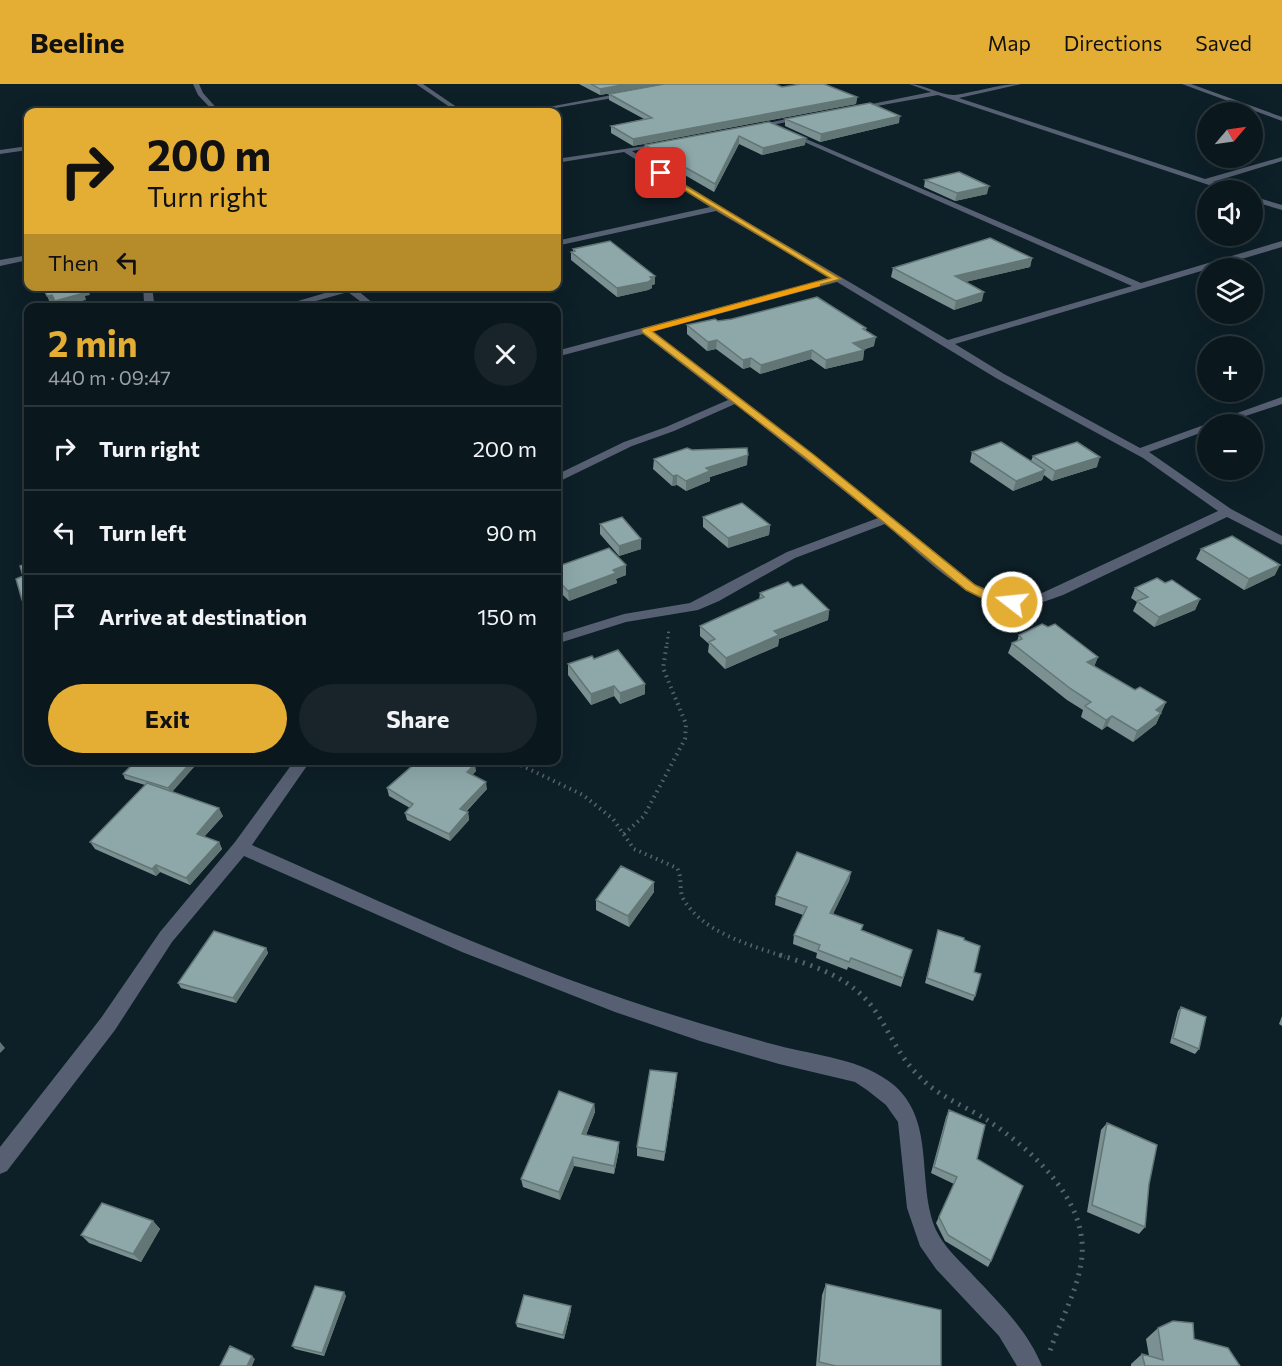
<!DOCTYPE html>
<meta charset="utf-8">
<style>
:root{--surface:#0a171d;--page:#18242a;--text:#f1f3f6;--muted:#999fa4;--line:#2a363b;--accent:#e4ae35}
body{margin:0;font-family:Commissioner,sans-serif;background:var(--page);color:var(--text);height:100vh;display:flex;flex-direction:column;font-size:22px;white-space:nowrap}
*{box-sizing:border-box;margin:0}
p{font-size:20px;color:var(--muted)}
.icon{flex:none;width:33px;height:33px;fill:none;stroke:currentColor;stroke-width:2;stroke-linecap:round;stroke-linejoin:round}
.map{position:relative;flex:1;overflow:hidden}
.panel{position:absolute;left:24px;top:219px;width:537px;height:462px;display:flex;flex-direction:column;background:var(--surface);border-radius:12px;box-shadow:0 6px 24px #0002,0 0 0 2px var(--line)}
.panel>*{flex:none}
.hud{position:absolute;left:24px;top:24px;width:537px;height:183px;border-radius:12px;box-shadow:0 6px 24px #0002,0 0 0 2px var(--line);background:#e4ae35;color:#111;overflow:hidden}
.needle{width:39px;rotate:61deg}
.fabs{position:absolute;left:1197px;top:18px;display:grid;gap:12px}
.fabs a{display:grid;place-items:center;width:66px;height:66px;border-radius:50%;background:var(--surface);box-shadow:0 6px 24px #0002,0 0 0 2px var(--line);font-size:30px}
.pin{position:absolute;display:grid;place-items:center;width:51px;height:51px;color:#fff;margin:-26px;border-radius:12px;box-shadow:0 3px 9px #0006}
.me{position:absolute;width:66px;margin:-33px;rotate:286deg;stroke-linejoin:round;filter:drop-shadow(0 0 4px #0008)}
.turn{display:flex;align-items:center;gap:21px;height:126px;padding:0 24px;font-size:27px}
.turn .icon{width:78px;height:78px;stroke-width:2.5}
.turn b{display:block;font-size:42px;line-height:51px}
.then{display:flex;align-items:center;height:57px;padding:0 24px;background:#0003;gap:12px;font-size:22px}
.round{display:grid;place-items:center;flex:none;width:63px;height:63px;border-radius:32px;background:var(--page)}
.headline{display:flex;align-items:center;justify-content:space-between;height:102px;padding:0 24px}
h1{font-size:36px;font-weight:700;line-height:45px;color:var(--accent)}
.primary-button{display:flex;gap:12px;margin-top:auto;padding:12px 24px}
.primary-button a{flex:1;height:69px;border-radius:36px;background:var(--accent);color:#111;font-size:24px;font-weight:700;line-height:69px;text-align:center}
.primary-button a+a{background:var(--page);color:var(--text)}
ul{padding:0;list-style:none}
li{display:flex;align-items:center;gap:18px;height:84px;padding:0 24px;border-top:2px solid var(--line)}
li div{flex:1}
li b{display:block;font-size:22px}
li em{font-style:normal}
header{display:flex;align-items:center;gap:36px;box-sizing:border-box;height:84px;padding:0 30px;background:var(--accent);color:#111}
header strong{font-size:28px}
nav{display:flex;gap:33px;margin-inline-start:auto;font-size:21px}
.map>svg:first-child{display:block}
</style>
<header>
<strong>Beeline</strong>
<nav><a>Map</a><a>Directions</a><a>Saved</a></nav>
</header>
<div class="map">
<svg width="1282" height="1282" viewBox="0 0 1282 1282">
<rect width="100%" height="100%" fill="#0d1f27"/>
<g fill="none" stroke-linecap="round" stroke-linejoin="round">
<path stroke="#54646b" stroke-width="3" stroke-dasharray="1.5 4" stroke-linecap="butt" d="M667,560L669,545"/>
<path stroke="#54646b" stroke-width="4" stroke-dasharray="1.5 4.5" stroke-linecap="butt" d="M510,676L583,711L613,735L634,765L677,784C683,794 678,807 684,816C704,849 750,861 785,873
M624,750L644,732L685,655L686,640L663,584L667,559"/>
<path stroke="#54646b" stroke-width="5" stroke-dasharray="2 6" stroke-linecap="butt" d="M780,871C817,883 853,894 876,928C890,949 900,974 919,992C937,1012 965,1022 987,1036C1031,1065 1087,1115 1082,1172C1079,1205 1060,1236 1050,1267"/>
<path fill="#566072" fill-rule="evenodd" d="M193,0H199L203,9L220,28H214L198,11Z
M416,0H423L464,28H457Z
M909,0C925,0 940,12 955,11C977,8 998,0 1021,0L959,14L1205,95L1282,73V77L1213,98L1234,106H1224L938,11L855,26L852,24L931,8Z
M1182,0H1191L1282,33V37Z
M628,8L630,11L533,28H522Z
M805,31L807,34L752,45L749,43Z
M786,48H790L1141,199L1282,157V163L955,260L1004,290L1140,364L1282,313V320L1221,340H1208V346L1149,368L1231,425L1282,452V461L1227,433L1063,511C1047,517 1030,523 1013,522C965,518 921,470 885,440L795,474L719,517L698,526L626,538L556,560V551L624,530L690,519L787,468L878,434L735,320L674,347L632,362L556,399V391L624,358L666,343L728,316L643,250L556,273V267L831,194L716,127L556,162V157L710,123L624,68L556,79V75L665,59V61L632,67L720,122L948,256L1132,202L786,50ZM837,198L996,294L1143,374L1218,427L1040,510L1024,513L1005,512L976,501L814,371L652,248Z
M28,62V66L0,70V66Z
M1252,112L1282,121V126L1252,117Z
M28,171V176L0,182V176Z
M143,202H152L154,218L158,224H149L144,218Z
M349,202H365L357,206L379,224H369L348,208L291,224H274Z
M295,676H311L252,761C375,815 497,872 624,915C674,932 725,947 776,961C816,972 862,974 895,1002C936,1039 916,1099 936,1146C944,1163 959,1176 971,1189C998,1218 1027,1245 1042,1282H1017L999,1252L936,1185L920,1162L907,1124L898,1038L886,1021L867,1006L855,998L779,980L700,957L615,928L462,868L244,772L172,858L115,946L7,1087L0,1090V1063L101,934L160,848L235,758Z"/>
</g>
<path fill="#7a9091" d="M579,0H661L600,11Z
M782,3L857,13L856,20L633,62L611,49V42L644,35L609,16V10Z
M785,35L899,39L820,58L785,42Z
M769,38L805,61L762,71L739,60L714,108L645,68V61Z
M925,96L987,110L955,117L924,103Z
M573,165L655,200L652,201V204L648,206L617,213L571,176V168H573Z
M1032,174L1030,183L965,198L982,217L954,226L891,193L893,184Z
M732,235L866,244V247L874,262L863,266H864L863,276L825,285L811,275L760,290L750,283L743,285L716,265L707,267L687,250V241Z
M692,366L747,381L710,393V397L686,407L677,401L672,402L653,385L654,375Z
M972,368L1031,377L1033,372L1097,383L1052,397L1044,391L1042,396L1013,407L970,378Z
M703,433L770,441L769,451L728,464L703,443Z
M600,440L641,465L619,472L600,450Z
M1201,465L1275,491L1244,506L1196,475Z
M626,481V491L616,495L617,499L569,517L556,504V483Z
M1165,499L1200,515L1195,526L1154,543L1133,527L1137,518L1131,514L1135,504Z
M793,503L829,526L828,536L779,555L778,562L725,585L708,568L709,560L700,552V542L759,516L760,509Z
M1019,551L1098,573L1094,582L1135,606L1166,618L1156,640L1133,658L1107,642L1102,646L1081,633L1083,626L1067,616L1008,569L1012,559L1017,557Z
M594,575L645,600V610L620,620L614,612L591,621L568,591V580Z
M137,676H200L172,708L223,732L204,753L219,758L222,765L190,801L160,788L156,792L95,765L90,758L145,701L125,695L123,690Z
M418,676H468L476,687L472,691L487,705L466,728H468L469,736L450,757L407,736L405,729L410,724L389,712L387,704L418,678Z
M851,788L849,797L833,830L862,847L912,866L901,903L848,883L847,886L816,874L817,869L793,860L794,851L803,831L775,821L776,812Z
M654,798V808L629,843L596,826V816Z
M938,846L964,856L974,888L975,912L973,917L925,899Z
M266,864L268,869L236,919L181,904L178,899Z
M1181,923L1199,965L1195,970L1170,959L1178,927Z
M1282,932V942L1279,940Z
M676,999L664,1077L637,1072V1063Z
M594,1020L595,1028L586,1051L619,1066L614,1090L574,1082L560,1116L523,1103L521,1095Z
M949,1026L977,1075L991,1177L988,1183L945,1157L936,1139L954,1100L931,1089L946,1033Z
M1107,1039L1149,1100L1145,1143L1139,1150L1087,1128L1101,1046Z
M153,1137L160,1145L141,1178L89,1159L81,1151Z
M826,1200L941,1282H816L822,1211Z
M346,1212L324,1272L295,1265L292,1262Z
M571,1226L564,1255L517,1243L516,1239Z
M1158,1244L1194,1255L1240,1282H1131V1280L1142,1270L1149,1272L1146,1255Z"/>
<path fill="#637676" d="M627,0H661L600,11V5Z
M857,13L856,20L633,62V55Z
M900,32L899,39L820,58L821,50Z
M739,52V60L714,108L715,100Z
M806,54L805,61L762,71L763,64Z
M989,102L987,110L955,117L957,109Z
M1032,174L1030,183L953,201L955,192Z
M655,192V200L652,201V204L648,206L617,213V204Z
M33,202H42L44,207L35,208Z
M88,205L90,211L85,212L86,216L58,223L55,217Z
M984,208L982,217L954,226L956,217Z
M52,211L55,218L50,219L47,212Z
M876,253L874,262L852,269L853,259Z
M717,256L716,265L707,267L708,258Z
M812,266L811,275L760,290L761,281Z
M864,266L863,276L825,285L826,276Z
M751,274L750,283L743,285V276Z
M748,371L747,381L710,393V397L686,407V397L706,384Z
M1100,373L1097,383L1052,397L1055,387Z
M1045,386L1042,396L1013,407L1016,397Z
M677,391V401L672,402L673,392Z
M770,441L769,451L728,464V454Z
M641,455V465L619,472V462Z
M626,481V491L616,495L617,499L569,517L568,507L613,486Z
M1280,481L1275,491L1244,506L1249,495Z
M28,515V526L27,527L22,516Z
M1200,515L1195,526L1154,543L1159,533Z
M829,526L828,536L779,555L778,562L725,585L726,574L774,547Z
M1098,573L1094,583L1087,578Z
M645,600V610L620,620V609Z
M614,602V612L591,621V610Z
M1166,618L1156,640L1133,658L1137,647L1156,626Z
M1112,632L1107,642L1102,646L1106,636Z
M193,676H200L171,709L168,704Z
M475,680L476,687L468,696L467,688Z
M486,698L487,705L461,732L460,725Z
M219,724L223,732L200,757L197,750Z
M468,728L469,736L450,757L449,750Z
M219,758L222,765L190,801L186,794Z
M156,781L160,788L156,792L152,785Z
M851,788L849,797L829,838L830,829Z
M654,798V808L629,843L628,832Z
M266,864L268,869L236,919L233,914Z
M0,958L5,964L0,969Z
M677,989L676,999L664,1077L665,1068Z
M594,1020L595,1028L583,1059L582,1050Z
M619,1058V1066L614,1090V1082Z
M573,1073L574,1082L560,1116L559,1108Z
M153,1137L160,1145L141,1178L133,1170Z
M344,1208L346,1212L324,1272L322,1269Z
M571,1222V1226L564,1255L563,1251Z
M252,1272L255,1275L252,1282H247Z"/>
<path fill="#8ea8a9" stroke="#637676" stroke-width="1.5" d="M591,0H627L600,5Z
M664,0H775L782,3L801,0H824L857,13L633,55L611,42L652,34L609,10Z
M870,19L900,32L821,50L785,35Z
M769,38L806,54L763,64L739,52L715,100L645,61Z
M959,88L989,102L957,109L925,96Z
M990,154L1032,174L955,192L984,208L956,217L893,184Z
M610,157L655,192L650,193L652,195L648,198L617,204L571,168L575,167L573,165Z
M42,202H86L88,205L83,206L84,209L55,217L52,211L47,212Z
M817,213L866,244L863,245L876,253L853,259L864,266L826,276L812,266L761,281L751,274L743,276L717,256L708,258L687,241L715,235L718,237L732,235Z
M1001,358L1045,386L1016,397L972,368Z
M1077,358L1100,373L1055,387L1033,372Z
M687,364L692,366L747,364L748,371L706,384L710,387L686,397L677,391L673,392L654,375Z
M742,419L770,441L728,454L703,433Z
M622,433L641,455L619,462L600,440Z
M1232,452L1280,481L1249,495L1201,465Z
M609,464L626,481L613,486L616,489L568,507L556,494V483Z
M28,479V515L22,516L16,495L23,492L20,482Z
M1157,494L1165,499L1172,496L1200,515L1159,533L1137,517L1148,513L1135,504Z
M788,498L793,503L802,500L829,526L774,547L779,551L726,574L709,558L715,555L700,542L764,513L760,509Z
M1042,540L1048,543L1055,540L1098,573L1087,578L1135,606L1140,603L1166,618L1156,626L1161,629L1137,647L1112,632L1106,636L1085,622L1091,618L1071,605L1012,559L1022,555L1019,551Z
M618,566L645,600L620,609L614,602L591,610L568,580L592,572L594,575Z
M137,676H193L168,704L123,690Z
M419,676H468L475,680L467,688L486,698L460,725L468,728L449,750L405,729L413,720L387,704Z
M147,699L219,724L197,750L219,758L186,794L156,781L152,785L90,758Z
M797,768L851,788L830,829L863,841L861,846L912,866L903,894L851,874L849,878L818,866L820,861L794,851L807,823L776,812Z
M621,782L654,798L628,832L596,816Z
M938,846L964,854V856L980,862L974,888L981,890L975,912L927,894Z
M214,847L266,864L233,914L178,899Z
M1181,923L1206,933L1199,965L1173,954Z
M650,986L677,989L665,1068L637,1063Z
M559,1007L594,1020L582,1050L619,1058L614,1082L573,1073L559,1108L521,1095Z
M949,1026L985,1041L977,1075L1023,1102L991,1177L948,1151L939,1133L957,1093L934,1083Z
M1107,1039L1157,1061L1149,1100L1145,1143L1092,1121Z
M102,1119L153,1137L133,1170L81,1151Z
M826,1200L941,1226V1282H836L819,1278Z
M315,1202L344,1208L322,1269L292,1262Z
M524,1211L571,1222L563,1251L516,1239Z
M1173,1237L1193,1239L1194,1255L1228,1264L1240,1282H1145L1142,1270L1163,1276L1158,1244Z
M230,1262L252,1272L247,1282H220Z"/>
<path fill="#e4ae35" stroke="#947122" stroke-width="1.5" d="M661,87L841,195L652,247L814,371L975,501L994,510L1017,516V521L1012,522L986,516L966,506L807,375L642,248V245L830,194L658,90Z"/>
<path fill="#f59e0b" d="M817,198L820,199V202L650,248L646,245Z"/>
</svg>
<div class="fabs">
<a><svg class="needle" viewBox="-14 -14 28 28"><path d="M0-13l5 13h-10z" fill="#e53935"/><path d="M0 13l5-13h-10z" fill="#999fa4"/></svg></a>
<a><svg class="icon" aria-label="sound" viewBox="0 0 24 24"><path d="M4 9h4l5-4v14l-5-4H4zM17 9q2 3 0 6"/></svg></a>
<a><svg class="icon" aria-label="layers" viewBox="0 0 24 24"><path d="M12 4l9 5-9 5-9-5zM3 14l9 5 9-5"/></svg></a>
<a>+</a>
<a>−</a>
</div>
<div class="pin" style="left:661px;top:89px;background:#d93025"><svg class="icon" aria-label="arrive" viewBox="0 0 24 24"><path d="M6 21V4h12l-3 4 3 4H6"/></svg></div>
<svg class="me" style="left:1012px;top:518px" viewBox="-20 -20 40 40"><circle r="17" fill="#e4ae35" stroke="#fff" stroke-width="3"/><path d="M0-11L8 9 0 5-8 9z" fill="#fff"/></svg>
<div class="hud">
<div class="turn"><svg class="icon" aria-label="right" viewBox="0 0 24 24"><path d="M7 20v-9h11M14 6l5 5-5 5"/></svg><div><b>200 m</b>Turn right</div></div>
<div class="then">Then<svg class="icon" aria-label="left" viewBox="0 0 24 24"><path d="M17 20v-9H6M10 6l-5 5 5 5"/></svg></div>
</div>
<section class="panel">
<div class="headline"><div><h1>2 min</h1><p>440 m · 09:47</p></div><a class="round"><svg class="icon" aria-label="close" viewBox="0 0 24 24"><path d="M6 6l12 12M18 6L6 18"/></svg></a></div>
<ul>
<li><svg class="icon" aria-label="right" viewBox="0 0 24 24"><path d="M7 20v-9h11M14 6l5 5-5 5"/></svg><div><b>Turn right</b></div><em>200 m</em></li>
<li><svg class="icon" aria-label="left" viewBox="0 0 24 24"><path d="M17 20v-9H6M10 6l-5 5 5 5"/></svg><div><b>Turn left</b></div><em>90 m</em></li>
<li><svg class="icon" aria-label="arrive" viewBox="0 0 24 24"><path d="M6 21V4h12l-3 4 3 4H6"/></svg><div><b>Arrive at destination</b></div><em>150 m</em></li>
</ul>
<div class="primary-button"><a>Exit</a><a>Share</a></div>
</section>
</div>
